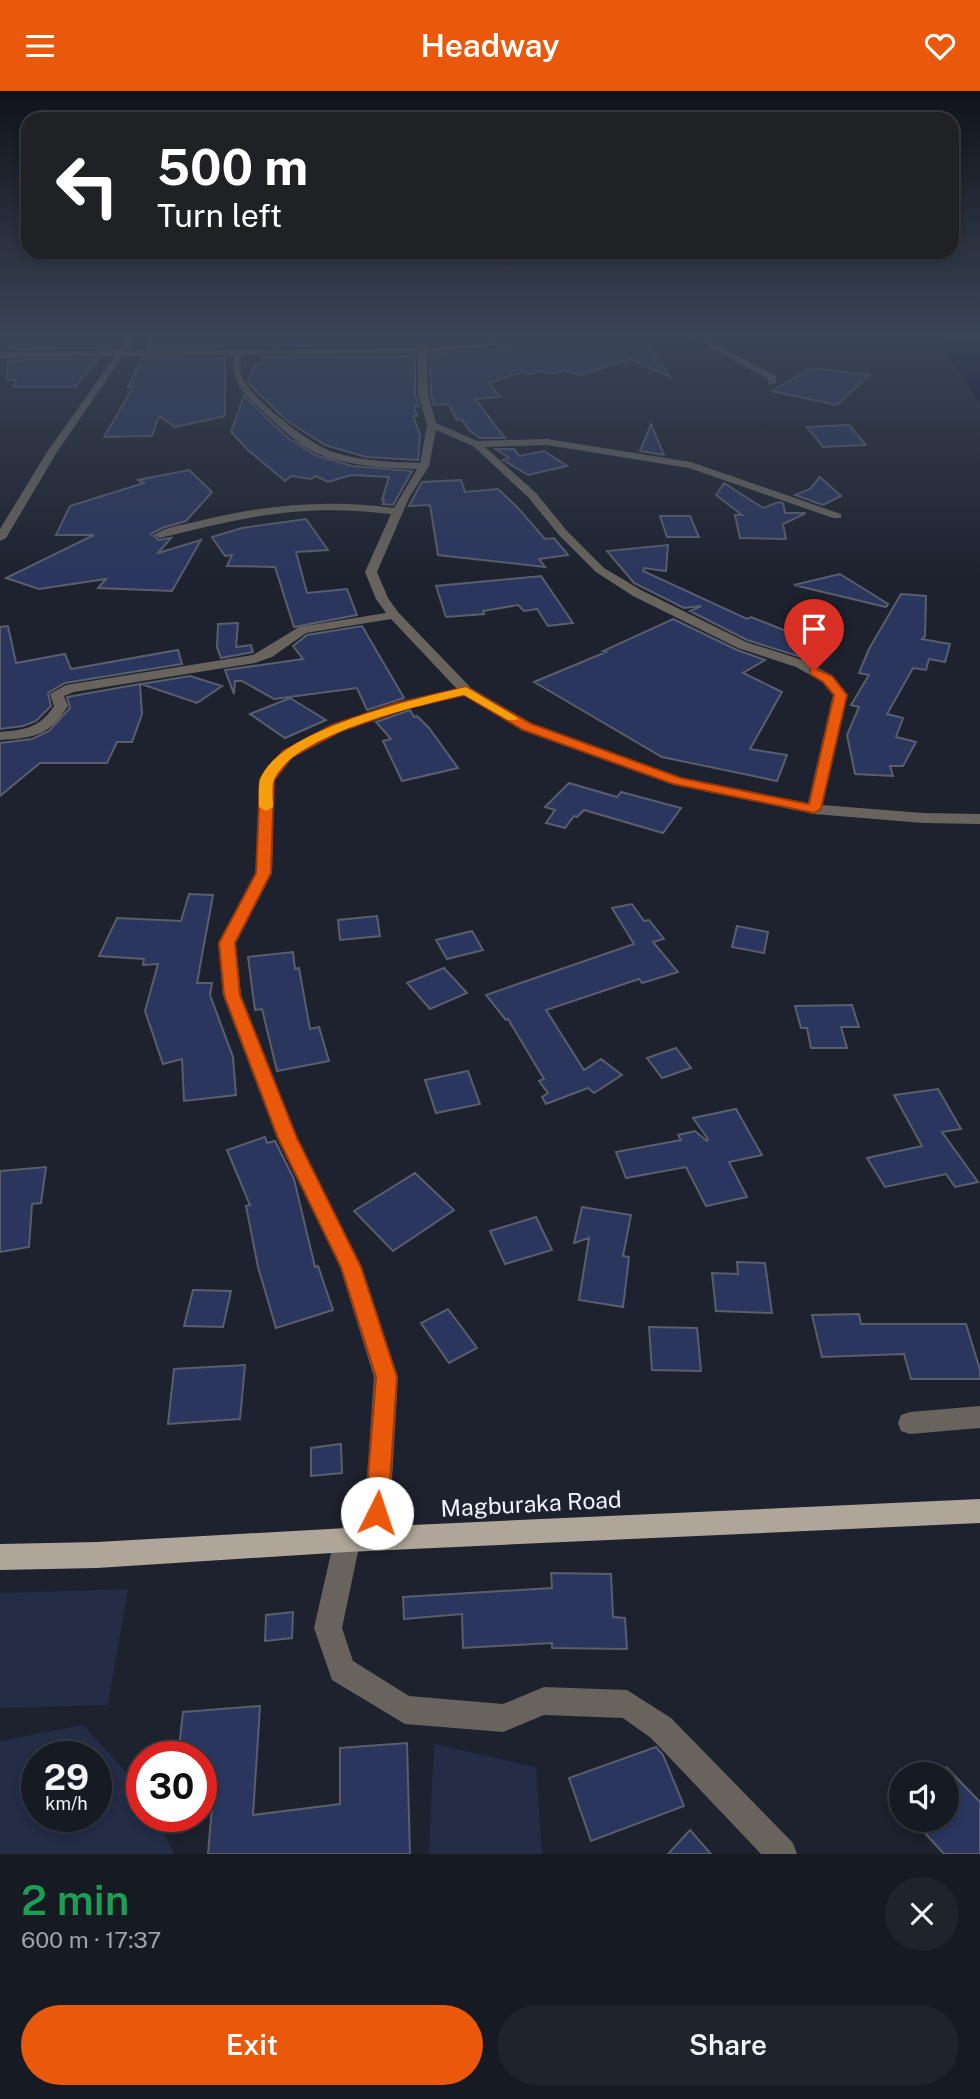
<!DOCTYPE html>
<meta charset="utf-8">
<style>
:root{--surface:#161a22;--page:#1f232a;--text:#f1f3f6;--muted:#9ea1a5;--line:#353840;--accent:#ea580c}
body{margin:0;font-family:"Public Sans",sans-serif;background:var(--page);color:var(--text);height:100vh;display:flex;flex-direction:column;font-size:26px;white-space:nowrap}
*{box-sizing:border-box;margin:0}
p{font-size:23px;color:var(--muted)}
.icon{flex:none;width:38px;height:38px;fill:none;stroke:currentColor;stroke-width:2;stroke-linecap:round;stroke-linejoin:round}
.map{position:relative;height:1763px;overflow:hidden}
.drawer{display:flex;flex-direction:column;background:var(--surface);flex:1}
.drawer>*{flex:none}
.hud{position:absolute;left:21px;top:21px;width:938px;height:147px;border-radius:21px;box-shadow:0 4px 10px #0003,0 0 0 2px var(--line);background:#202124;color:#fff;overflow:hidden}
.buttons{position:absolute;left:889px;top:1671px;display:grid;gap:14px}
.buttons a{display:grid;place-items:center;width:70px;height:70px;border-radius:50%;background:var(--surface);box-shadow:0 4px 10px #0003,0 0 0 2px var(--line);font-size:35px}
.speed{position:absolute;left:21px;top:1650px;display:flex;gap:14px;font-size:35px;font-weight:700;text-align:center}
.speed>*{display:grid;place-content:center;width:91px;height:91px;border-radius:50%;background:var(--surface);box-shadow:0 4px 10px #0003,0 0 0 2px var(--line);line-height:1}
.speed small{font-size:18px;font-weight:400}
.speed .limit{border:10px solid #d22;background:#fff;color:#111}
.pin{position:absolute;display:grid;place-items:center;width:60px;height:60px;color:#fff;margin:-72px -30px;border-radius:50% 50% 50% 0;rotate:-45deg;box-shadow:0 0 7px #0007}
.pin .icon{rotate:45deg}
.me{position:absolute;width:77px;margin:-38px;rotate:4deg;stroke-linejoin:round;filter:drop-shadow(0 0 5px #0008)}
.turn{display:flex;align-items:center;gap:24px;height:147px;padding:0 21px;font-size:32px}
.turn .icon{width:91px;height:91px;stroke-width:2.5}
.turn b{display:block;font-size:49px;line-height:60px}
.round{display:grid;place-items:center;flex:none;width:74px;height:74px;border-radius:37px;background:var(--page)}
.head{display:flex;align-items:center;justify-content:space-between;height:119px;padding:0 21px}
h1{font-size:42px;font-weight:600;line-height:52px;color:#1e9e55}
.action{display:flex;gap:14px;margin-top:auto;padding:14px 21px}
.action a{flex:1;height:80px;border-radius:42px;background:var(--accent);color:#fff;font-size:28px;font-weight:600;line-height:80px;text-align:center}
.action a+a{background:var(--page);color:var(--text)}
header{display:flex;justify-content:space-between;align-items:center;height:91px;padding:0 21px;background:var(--accent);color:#fff;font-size:32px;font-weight:600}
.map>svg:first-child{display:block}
</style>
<header><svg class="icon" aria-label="menu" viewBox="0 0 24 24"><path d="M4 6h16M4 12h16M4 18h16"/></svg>Headway<svg class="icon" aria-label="heart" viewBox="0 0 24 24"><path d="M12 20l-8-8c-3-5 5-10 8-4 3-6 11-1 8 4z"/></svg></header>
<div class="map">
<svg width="980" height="1763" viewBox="0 0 980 1763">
<rect width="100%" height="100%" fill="#1d222e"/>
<path fill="#242c46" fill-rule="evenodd" d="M128,1498L108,1614L0,1617V1502Z
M83,1634L142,1698V1726H157L174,1763H0V1650ZM96,1666V1726H37V1666Z
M434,1653L536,1676L542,1763H429Z"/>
<path fill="#04072c" d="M943,242H980V312L945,260Z"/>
<path fill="#2a365e" stroke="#595e6c" stroke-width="2" d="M51,242V245L119,242L107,257L9,258L10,244Z
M204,242L200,250L223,249L221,256L147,257L155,243Z
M279,242H302V247L360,246L362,242H420L417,254L266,256L268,245H279Z
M433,242H519L499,248L431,253Z
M540,242H641L670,286L631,268L579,284L564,279L551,283L540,280L530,283L521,281L489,292L500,306L475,308L505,347H480L470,340L461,328L457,329L449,313L434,314L431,303L430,263L501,258Z
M415,265V303L419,315L414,316L417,325H413L420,344L418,369L366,366L325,354L286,329L248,292L255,273H262L263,266Z
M142,267H225V325L175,336L159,325L152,345L104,346L133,296H128Z
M98,268L75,296H13L16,289H7L8,269Z
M811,277L869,284L837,314L772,300Z
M244,305L287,346L315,364L352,375L412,380L393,414L383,413L384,409H382L389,386L351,384L328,391L316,385L311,388L291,385L285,390L248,359L231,341Z
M651,333L664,364L640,360Z
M849,334L866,354L823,356L807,336Z
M496,358H514L519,365L544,360L567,375L528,384L503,369L509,367Z
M189,379L212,401L186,430L162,437L151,443L159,449L171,447L158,462L201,449L172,500L98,497L106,488L39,498L6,487L94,444H56L70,415L144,392L138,389Z
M820,386L841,405L823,414L795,404L810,398Z
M461,389L465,401L498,398L517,416L545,448L554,447L568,464L539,468L545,476L438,464L430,414L409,415L422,391Z
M724,392L763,417L779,411L783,412L785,422H806L783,433L786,448L740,447L735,424H742L716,404Z
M660,425H690L699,446H667Z
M306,428L328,459L296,461L307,502L347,498L357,524L294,536L275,476L227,475L232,464L225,465L212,446L242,437Z
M668,454L666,480L644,477L643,480L747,528L751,526L824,555L804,567L747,549L690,520L701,515L684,517L634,492L607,460Z
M840,483L888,513L886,516L794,494Z
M541,485L573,532L548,535L537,518L524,520L518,514L483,520L484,523L446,526L436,495Z
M901,503L926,505L925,545L922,548L950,553L945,571L929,568L926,579L913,577L887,623L903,627L896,646L916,651L903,675H890L893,685L855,683L847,644L859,616L851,614L869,584L859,582L869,558Z
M673,528L737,559L765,569L743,582L782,601L750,658L787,664L777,690L662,666L534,591L606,561L603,560Z
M238,532L236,556L251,554L253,561L221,567L217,556L218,533Z
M8,535L16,572L65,563L71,578L178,559L182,573L65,592L48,602L51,615L36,630L23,635L0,638V536Z
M362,535L404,607L367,619L357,597L274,608L242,590H235L234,603L225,579L303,568L293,555L307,544Z
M190,585L222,595L197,612L141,593Z
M140,593L142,623L132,651H117L107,672H40L0,705V652L32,648L49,640L70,617L67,606Z
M290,607L326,629L285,647L250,623Z
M410,619L414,626L417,625L429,637L458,677L402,690L383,650L391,648L376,631Z
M569,692L617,706L621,701L681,717L663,742L584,719L577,726L574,725L565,737L546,732L555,719L545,716Z
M189,803L213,804L197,892H212L210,904L233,966L236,1004L184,1010L182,968L163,973L145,920L158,873L143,874L144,868L99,865L117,827L181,830Z
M632,813L644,830L649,829L664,848L653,851L678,881L642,892L639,888L546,919L584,979L601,968L622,984L594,1002L588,997L546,1013L542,1006L548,1002L539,990L544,988L508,928L506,929L486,904L634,853L612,817Z
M377,825L380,845L340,849L338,829Z
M737,835L768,841L764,862L732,856Z
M472,840L483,859L447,868L436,849Z
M293,861L295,878L299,877L310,938L319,936L329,970L277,980L262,918L255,919L248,866Z
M444,877L467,902L430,918L407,892Z
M852,914L859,936H841L847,957H811L807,937H801L795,915Z
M676,957L691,977L662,987L647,967Z
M468,980L480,1013L436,1022L425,989Z
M938,998L961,1038L942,1041L978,1091L955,1096L946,1083L885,1096L867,1067L922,1055L894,1004Z
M736,1018L762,1064L729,1071L747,1106L706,1115L686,1076L626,1087L616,1061L681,1049L678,1044L695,1040L707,1050L708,1048L693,1027Z
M265,1046L267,1052L275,1050L294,1088L315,1176L318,1175L333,1219L276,1237L258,1176L246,1115L250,1114L227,1059Z
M46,1076L41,1112L32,1113L29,1156L0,1161V1080Z
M415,1082L454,1119L393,1160L354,1120Z
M582,1116L631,1124L623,1165L629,1166L623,1216L579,1209L589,1147L574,1152Z
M536,1126L552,1159L505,1173L490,1140Z
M737,1171L765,1172L772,1222L716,1220L712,1182L738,1183Z
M193,1199L231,1200L223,1236L184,1235Z
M448,1218L477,1257L449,1272L421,1232Z
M859,1223L861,1233H966L980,1279V1288H911L904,1263L822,1266L812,1224Z
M649,1236L697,1237L701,1280L652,1279Z
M245,1274L240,1328L168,1333L174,1278Z
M341,1353L342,1382L311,1385V1357Z
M551,1482L611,1483L613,1526L625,1527L627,1558L552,1557V1552L463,1557L462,1523L404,1528L403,1506L552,1497Z
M293,1521L292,1547L265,1550L266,1524Z
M260,1615L253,1724L340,1713V1657L407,1652L410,1763H208L212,1715H201V1666H178L183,1621Z
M656,1656L663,1664L684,1715L591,1750L569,1687Z
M947,1677L980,1711V1763H944L913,1729H947Z
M690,1739L711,1763H668Z"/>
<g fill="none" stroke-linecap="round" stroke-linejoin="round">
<path fill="#68645d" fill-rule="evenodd" d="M131,242H139L127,260L419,257L423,242H431L428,256L500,251L526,242H537L501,255L427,261L428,303L436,332L477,350L547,348L691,371L841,423V427H833L689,377L547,354L485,356L536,402L567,440L604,477L641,499L746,551L806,570L833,585L847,604L822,714L923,722L980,723V733L923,732L814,723L678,694L523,639L464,604L405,618L341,640L292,666L274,688L272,782L236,852L241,904L297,1047L362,1176L398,1286L390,1422L386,1431L359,1456L342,1537L353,1570L409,1605L503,1613L544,1596L627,1599L671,1627L793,1752L797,1763H761L651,1647L623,1627L544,1624L503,1641L405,1633L332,1589L314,1537L334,1449L338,1440L365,1416L374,1286L340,1176L277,1047L223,904L218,852L256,782L260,688L282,660L331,634L396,612L457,598L391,528L306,542L272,566L255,572L74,601L64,605L68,615C49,645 34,647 0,649V641C24,639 40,637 54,615L50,603L66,594L253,564L299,536L386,522L376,508L365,481L391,423C303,412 244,426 160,447L154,444C165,436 182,434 195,431C262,414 325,408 394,417L417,378C384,377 347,375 316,362C297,353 280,336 265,322C243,302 232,294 233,264L123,265L57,361L6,447L0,450V438L47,361L115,265L0,267V261L118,260ZM418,262V303L427,334L420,372C391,371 361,370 333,361C311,354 256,311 244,290C239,283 241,272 241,264ZM436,339L473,355L528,406L559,444L596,481L633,505L738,557L796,576L823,591L833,604L808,712L682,687L533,633L471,597L398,521L388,507L377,481L409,407L429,375Z
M684,242H693L776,285V292L769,294L768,288Z
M980,1315V1337L910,1343L901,1340L898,1332L901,1324L910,1321Z"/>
<path fill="#afa699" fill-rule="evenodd" d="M980,1408V1432L347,1461L97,1477L0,1479V1453L97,1451L347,1437Z"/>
</g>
<linearGradient id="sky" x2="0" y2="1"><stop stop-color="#101319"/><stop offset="0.5" stop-color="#3a4457"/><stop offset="1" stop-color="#3a4457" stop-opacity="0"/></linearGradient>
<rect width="980" height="488" fill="url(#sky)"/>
<path fill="#ea580c" stroke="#983908" stroke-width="2" d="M814,577L832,585L847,604L821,718L814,722L673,693L523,639L464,604L405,618L341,640L292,666L274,689L271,782L235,852L240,904L297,1047L361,1176L397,1286L388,1422L385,1429L377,1433L369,1429L365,1422L376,1286L341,1176L278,1047L224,904L219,852L256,782L260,688L283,660L332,634L397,612L466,596L532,633L681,687L809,713L834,604L823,591L810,583V578Z"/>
<path fill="#f59e0b" d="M466,596L518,627L516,629H508L464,604C420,614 291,644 274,689C271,696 273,708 273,716L266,720L259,716C259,708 258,696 260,689C276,639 419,607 466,596Z"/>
<g text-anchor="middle" stroke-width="5" stroke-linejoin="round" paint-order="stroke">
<g font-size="23" fill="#f2f5fe" stroke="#1d222e">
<text transform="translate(531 1413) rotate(-3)" y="8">Magburaka Road</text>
</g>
</g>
</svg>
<div class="buttons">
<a><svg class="icon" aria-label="sound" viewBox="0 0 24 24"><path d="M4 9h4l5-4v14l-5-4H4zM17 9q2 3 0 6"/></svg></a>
</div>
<div class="speed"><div>29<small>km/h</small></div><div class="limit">30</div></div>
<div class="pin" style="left:814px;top:580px;background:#d93025"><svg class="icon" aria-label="arrive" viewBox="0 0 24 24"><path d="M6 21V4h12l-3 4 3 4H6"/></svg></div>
<svg class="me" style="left:377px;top:1422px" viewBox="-20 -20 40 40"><circle r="19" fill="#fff"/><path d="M0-13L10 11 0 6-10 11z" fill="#ea580c"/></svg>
<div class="hud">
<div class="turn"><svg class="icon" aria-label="left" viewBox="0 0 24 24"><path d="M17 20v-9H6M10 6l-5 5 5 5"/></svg><div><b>500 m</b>Turn left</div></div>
</div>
</div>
<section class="drawer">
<div class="head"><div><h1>2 min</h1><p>600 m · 17:37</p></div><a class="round"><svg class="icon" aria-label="close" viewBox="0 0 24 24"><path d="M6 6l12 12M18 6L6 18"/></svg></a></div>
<div class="action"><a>Exit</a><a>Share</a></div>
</section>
